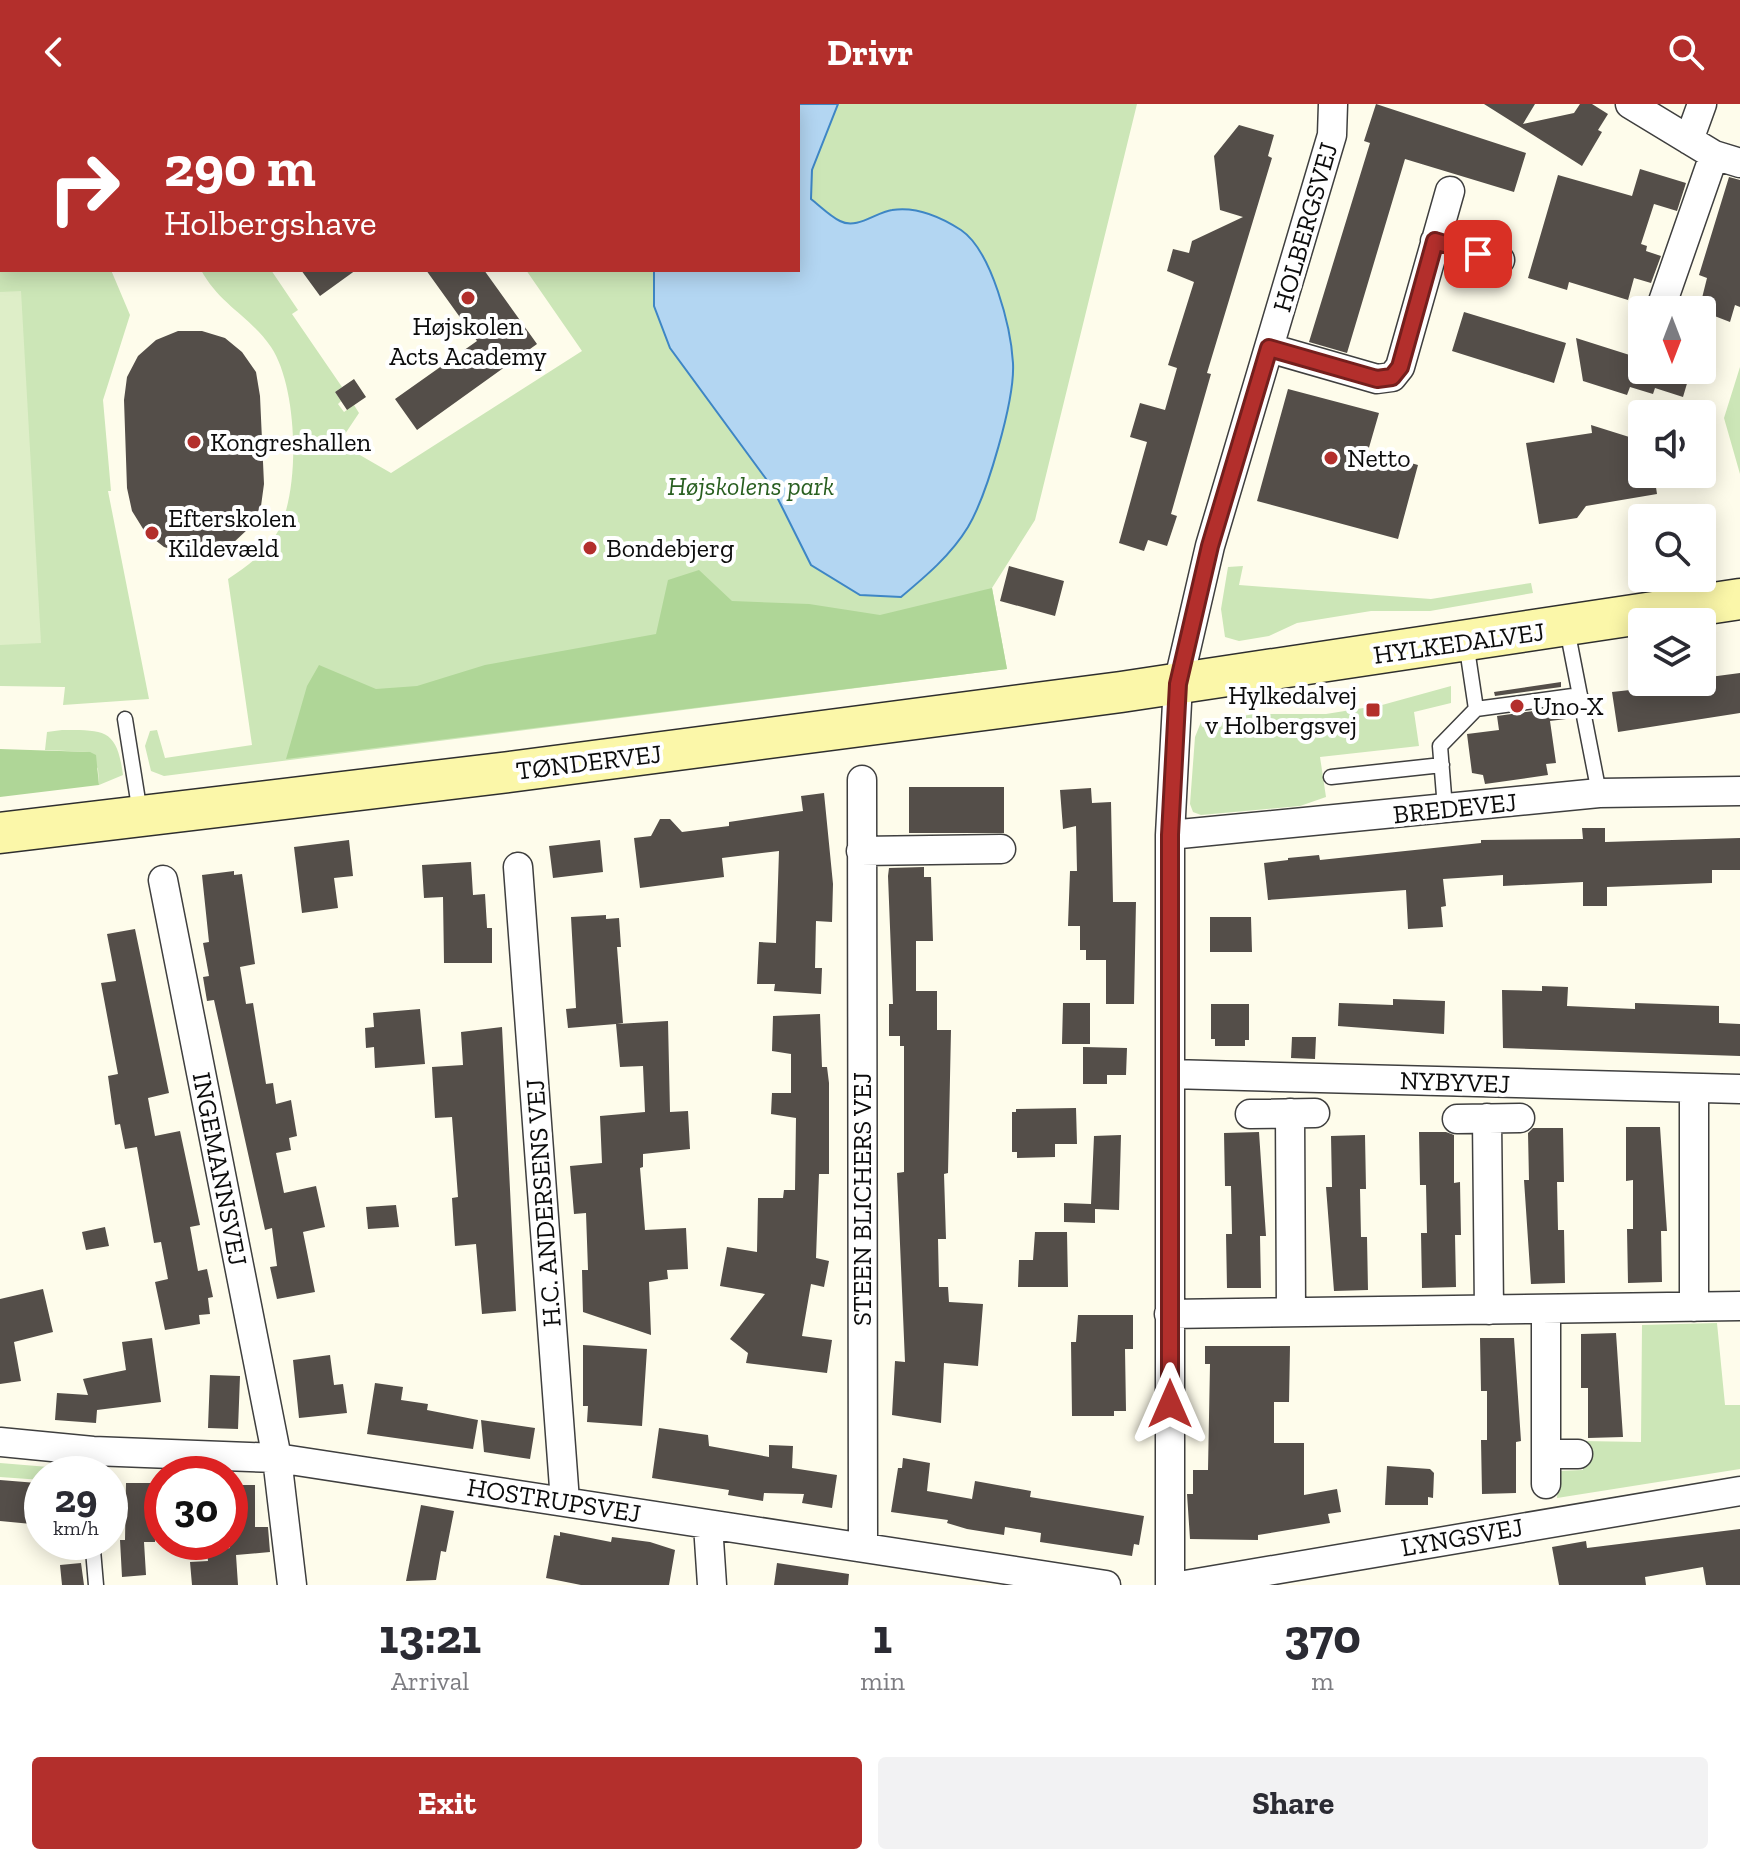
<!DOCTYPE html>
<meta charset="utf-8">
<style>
:root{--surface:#fff;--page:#f2f2f3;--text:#2b2b33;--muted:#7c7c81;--accent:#b32f2c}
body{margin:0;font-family:"Zilla Slab",serif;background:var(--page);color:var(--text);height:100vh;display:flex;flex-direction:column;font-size:30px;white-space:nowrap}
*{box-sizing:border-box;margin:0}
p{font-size:26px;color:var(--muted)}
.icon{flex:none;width:44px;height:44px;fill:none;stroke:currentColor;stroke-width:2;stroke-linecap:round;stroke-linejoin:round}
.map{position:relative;height:1481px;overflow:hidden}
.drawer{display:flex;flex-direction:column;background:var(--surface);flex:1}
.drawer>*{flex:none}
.banner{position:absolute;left:0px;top:0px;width:800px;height:168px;box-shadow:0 4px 20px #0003;background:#b32f2c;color:#fff;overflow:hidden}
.needle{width:52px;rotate:180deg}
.fabs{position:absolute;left:1628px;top:192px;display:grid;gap:16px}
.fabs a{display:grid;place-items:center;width:88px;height:88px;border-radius:8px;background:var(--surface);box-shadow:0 4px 20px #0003;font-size:40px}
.speed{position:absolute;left:24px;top:1352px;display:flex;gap:16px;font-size:40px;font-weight:700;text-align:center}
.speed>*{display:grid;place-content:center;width:104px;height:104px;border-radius:50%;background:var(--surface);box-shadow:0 4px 20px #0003;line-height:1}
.speed small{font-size:20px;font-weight:400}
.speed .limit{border:12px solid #d22;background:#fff;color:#111}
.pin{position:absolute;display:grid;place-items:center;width:68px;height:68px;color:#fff;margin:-34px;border-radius:16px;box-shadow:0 4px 12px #0006}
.me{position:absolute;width:88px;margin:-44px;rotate:0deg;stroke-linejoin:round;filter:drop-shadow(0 0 6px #0008)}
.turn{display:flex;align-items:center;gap:28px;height:168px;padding:0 32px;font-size:36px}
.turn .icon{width:104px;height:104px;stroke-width:2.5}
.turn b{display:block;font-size:56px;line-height:68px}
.eta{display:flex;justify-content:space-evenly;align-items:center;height:136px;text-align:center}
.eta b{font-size:48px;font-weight:800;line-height:56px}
.primary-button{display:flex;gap:16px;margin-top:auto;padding:16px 32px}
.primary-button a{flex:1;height:92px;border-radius:8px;background:var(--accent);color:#fff;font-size:32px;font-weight:800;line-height:92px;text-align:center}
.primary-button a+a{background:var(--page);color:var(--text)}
header{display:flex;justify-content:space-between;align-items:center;height:104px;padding:0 32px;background:var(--accent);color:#fff;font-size:36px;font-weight:800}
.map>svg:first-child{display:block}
</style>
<header><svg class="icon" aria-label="back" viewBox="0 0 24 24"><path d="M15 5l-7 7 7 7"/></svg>Drivr<svg class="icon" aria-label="search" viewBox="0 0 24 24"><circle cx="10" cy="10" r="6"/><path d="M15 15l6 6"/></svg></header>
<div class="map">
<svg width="1740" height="1481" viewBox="0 0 1740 1481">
<rect width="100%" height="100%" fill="#fefceb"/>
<path fill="#cce6b7" d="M407,0H1137L1035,416L992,484L1007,565L164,672L151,667L145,642L150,627L157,626L165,654L252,641L228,475C247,462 265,450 277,429C301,388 298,283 271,243C250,212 220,201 201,166H271L298,206L292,210L342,283L335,288L341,297L338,300L344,308L354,301L359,309L339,339L391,369L582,247L526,166H798V2Z
M0,149L2,166H111L130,211L103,296L111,387H108L149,595L63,601L65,583L0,582Z
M1740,263V370L1724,314Z
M1243,462L1239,481L1431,495L1531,479L1533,489L1430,507H1371L1297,519L1269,532L1239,537L1225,533L1221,505L1228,463Z
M1451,582V599L1414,608L1419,642L1320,653L1326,693L1300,702L1201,711L1193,708L1190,700L1195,633L1201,618L1255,610H1326L1382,601Z
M62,626C105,626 117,625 123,671L99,681L98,665L89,648L45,646L47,628Z
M1717,1219L1725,1301H1740V1365L1557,1394L1559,1367L1583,1366V1337L1641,1338L1642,1221Z
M0,1359L73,1365V1370H42V1376L0,1373Z"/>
<path fill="#afd697" d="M699,466L732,497L809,500L880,511L992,484L1007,565L286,655L307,582L319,561L376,585L417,582L485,561L656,530L668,476Z
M0,645L90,648L96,651L99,681L0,693Z"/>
<path fill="#deeec8" d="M21,187L41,539L0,541V188Z"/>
<path fill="#b3d6f2" stroke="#3e86c5" stroke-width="2" d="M583,0H838L812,66L811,95C820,102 830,112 840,117C857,126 876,108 892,106C917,102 941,113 961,126C992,147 1011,224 1013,259C1015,296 987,391 968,423C951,451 926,472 901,493L860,491L811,461L772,383L670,244L654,202V166H798V2Z"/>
<path fill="#544e49" d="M1376,0L1526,49L1514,88L1405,55L1347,249L1309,238L1370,39L1364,37Z
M1484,0H1535L1523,20L1574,9L1580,0H1592L1608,10L1598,26L1602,28L1582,62Z
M1239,21L1274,31L1268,52L1272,54L1207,269L1211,270L1171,410L1177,412L1167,442L1148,436L1144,447L1119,439L1147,338L1130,333L1140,299L1165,306L1177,264L1168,261L1194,178L1167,167L1173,145L1189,149L1192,137L1243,113L1220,106L1214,52Z
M1640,65L1686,79L1677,107L1654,100L1641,140L1647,142L1646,147L1661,152L1651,179L1634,174L1628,196L1569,178L1567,186L1528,174L1558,71L1632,92Z
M1729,73L1740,76V203L1735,201L1730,218L1699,206L1707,174L1699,171Z
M301,166H356L320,192Z
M426,166H484L537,240L417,326L395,295L477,237Z
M1464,208L1566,239L1554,279L1452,247Z
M178,227H202L225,234L242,248L256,268L260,292L264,380L261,402L249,424L232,440L210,449L187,450L164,443L145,428L132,407L127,384L124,296L127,273L138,252L156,236Z
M1576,234L1639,254L1635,266H1691L1683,293L1655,284L1653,290L1630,283L1627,291L1583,277Z
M354,275L366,293L347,306L335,288Z
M1288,285L1379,309L1368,347L1418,361L1398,435L1257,397Z
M1591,321L1642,337V370H1654L1657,390L1586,402L1577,414L1539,420L1526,339L1592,329Z
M1009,462L1064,477L1055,512L1000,497Z
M1740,569V609L1618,628L1612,588L1702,578V574Z
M1561,578V583L1495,592L1494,588Z
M1564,603L1566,615L1550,617L1556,659L1546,660L1548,671L1485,680L1483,671L1472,669L1467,630L1499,626L1497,612Z
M909,683H1004V729H909Z
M1091,684L1092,699L1111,698L1113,798H1136L1134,900H1106V856H1086V846H1080V822H1068L1070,767H1077L1076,722L1063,725L1060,686Z
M824,689L833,780L832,818L816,817L815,864H822L821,890L774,887L775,880H757L759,838L776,839L779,747L722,754L724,773L640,784L634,734L651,732L660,715H670L682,728L729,722V718L803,707L801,692Z
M1582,724H1605V738L1740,734V766H1712V779L1607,783V802H1583V778L1503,782V771L1443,775L1446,802L1441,803L1443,823L1408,825L1406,786L1268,796L1264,759L1288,756V754L1319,751L1320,756L1481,739V736L1583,735Z
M349,736L353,772L334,774L338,804L302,809L294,743Z
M600,736L603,768L553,774L549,742Z
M471,758L473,791L485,790L487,824H492V859H444L443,793L424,794L422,761Z
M924,763V773H931L933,837H916V887H937V926H951L948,1069L944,1070L946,1135H938L939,1183H948L949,1198L983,1200L978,1262L944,1259L941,1319L892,1311L895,1257L905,1258L897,1069L904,1068V942H900V932H889V900H893L888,772L889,764Z
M234,767V771L242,770L255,860L240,863L246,900L253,899L266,980L273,979L276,1000L291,996L297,1032L289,1034L291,1046L276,1049L284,1089L316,1082L325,1123L303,1128L315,1188L277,1195L270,1163L277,1162L272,1124L265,1126L214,896L207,897L203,873L209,872L203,839L209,838L202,771Z
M606,811V815L619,814L621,843H617L623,919L617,920L668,917L670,1008L688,1007L690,1045L643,1050V1063L640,1064L645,1126L686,1124L688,1165L667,1166L668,1175L649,1178L651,1231L583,1208L582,1166H588L586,1109L574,1110L570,1062L602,1059L600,1012L645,1008L643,962L620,963L616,920L568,924L566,905L576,904L571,813Z
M1210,813H1251L1252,848H1210Z
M135,825L169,989L148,994L155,1032L180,1027L200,1121L190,1123L198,1167L207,1165L213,1193L208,1194L210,1210L199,1211L200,1220L165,1226L155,1178L168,1175L161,1138L154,1139L137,1043L125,1045L120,1020L115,1021L108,972L118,970L101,879L116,877L107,830Z
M1542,882L1568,883L1567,902L1635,905V899L1719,902V919L1740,920V952L1503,944L1502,886L1542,887Z
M1393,895L1445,897L1444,930L1338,922L1339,899L1393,901Z
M1063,899H1090V940H1062Z
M1211,900H1249V936H1245V942H1215V935H1211Z
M420,905L425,960L375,964L374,943L366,944L365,924L374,923L373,909Z
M820,910L822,963H827L829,979V1070H819L816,1154L829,1157L824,1183L811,1180L802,1232L832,1236L827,1269L746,1259L748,1249L730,1235L765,1190L720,1182L727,1143L757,1148L758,1094H783L784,1086H795L796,1014L771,1010L772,989H791V950L772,947L773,912Z
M502,923L516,1207L482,1210L476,1140L455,1142L452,1094L458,1093L452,1013L435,1014L432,963L463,961L461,928Z
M1292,933H1316L1315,955L1291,954Z
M1083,943L1127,944L1126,971H1107V980H1083Z
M1076,1004L1077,1040H1055V1053L1017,1054V1048H1012V1008H1016V1005Z
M1626,1023H1660L1667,1127H1661L1662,1178L1628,1179L1627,1125H1633V1076L1626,1077Z
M1533,1024H1563L1564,1078H1557L1558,1126H1564L1565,1179L1531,1180L1524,1076H1529L1528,1029Z
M1259,1028L1266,1132H1260L1261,1184H1227L1226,1130H1232L1231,1082H1225L1224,1029Z
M1419,1028H1446L1454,1031V1079L1460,1078L1461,1131H1455L1456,1183L1422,1184L1421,1129H1427L1426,1081H1420Z
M1121,1031L1119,1106L1095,1105V1119L1064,1118V1099L1091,1100L1094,1032Z
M1365,1031L1366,1085H1360L1361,1133H1367L1368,1186L1334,1187L1326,1083H1332L1331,1032Z
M396,1101L399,1123L368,1125L366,1103Z
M105,1123L109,1142L86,1146L82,1128Z
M1035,1128H1067L1068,1183H1018L1019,1156H1033Z
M43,1185L53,1228L14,1238L21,1277L0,1280V1195Z
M1078,1211H1133V1245H1125L1126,1307H1114V1312H1072L1071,1238H1076Z
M1616,1229L1623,1333L1588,1334V1284H1581V1230Z
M152,1234L161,1298L97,1306L96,1319L55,1316L57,1289L88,1291L83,1275L126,1266L122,1238Z
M1480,1234H1514L1521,1337L1516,1338V1389L1482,1390L1481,1336H1487V1287H1481Z
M583,1241L647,1245L642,1322L587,1318L588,1302H583Z
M1205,1242H1290L1289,1298H1274V1339H1304V1391L1337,1385L1341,1408L1328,1410L1330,1419L1258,1431V1436L1190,1435L1187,1390H1193V1366H1208L1210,1260H1205Z
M330,1251L334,1281L343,1280L347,1309L299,1314L293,1256Z
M210,1271L240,1272L238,1325L208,1324Z
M375,1279L403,1283L401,1296L428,1300L427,1306L478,1316L473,1345L367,1330Z
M481,1316L535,1324L530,1355L484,1348Z
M659,1324L708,1331L709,1342L769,1353V1341L793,1342L792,1364L837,1371L832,1404L802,1399L804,1390L764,1389L763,1397L728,1391L729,1386L652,1374Z
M903,1354L930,1359L927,1387L972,1395L975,1377L1031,1387L1030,1393L1144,1412L1139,1441L1134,1440L1132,1452L1040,1438L1041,1429L1005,1423L1004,1431L967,1425L947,1419L948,1416L891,1408L898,1364H902Z
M1387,1362L1430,1365L1434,1369L1433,1394L1428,1393V1401H1385Z
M0,1376L37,1379L42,1421L0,1417Z
M126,1379H156L155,1438H144L146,1471L122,1473L120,1436H125Z
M230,1381H255V1423H268L270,1448L236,1451L238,1481H192L190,1458L208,1457L207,1448L230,1444Z
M421,1401L454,1407L446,1448L441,1447L436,1476L406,1477Z
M1740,1425V1481H1706L1703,1463L1645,1473L1646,1481H1559L1552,1443L1586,1437L1587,1444Z
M560,1428L611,1438L612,1433L650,1438L675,1446L669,1481H581L546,1474L554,1431L560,1432Z
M81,1459L84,1481H62L60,1461Z
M777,1459L849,1470L848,1481H774Z"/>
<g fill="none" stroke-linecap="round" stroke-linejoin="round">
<g stroke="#3f3f3f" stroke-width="17">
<path id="lane" d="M1567,525L1599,689
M1476,605L1580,591
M125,615L140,709
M1331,673L1442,661
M1445,704L1440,642L1476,605L1466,538
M93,1446L96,1481"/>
</g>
<g stroke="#3f3f3f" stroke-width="31">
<path id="street" d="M1630,0L1714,51L1740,59
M1689,36L1702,0
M1435,137L1500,156
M1660,206L1714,51
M1269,244L1377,275L1392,273L1400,263L1450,87
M862,676L863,1443
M1170,731L1599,689L1740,687
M861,747L1001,745
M518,763L565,1397
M163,776L277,1354L292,1481
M1170,970L1740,985
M1694,984V1203
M1290,1009L1291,1208
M1250,1010L1315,1009
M1487,1014L1489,1206
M1457,1015L1520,1014
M1546,1205V1380
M1169,1210L1740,1202
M0,1338L93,1347L277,1354L1106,1481
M1546,1350H1578
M708,1421L712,1481
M1170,1481V731L1178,580L1210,442L1332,31L1333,0
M1185,1481L1740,1387"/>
</g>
<g stroke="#2e2e2e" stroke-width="43">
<path id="secondary" d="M0,729L509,668L1121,588L1740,495"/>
</g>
<use href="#lane" stroke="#fff" stroke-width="14"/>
<use href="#street" stroke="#fff" stroke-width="28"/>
<use href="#secondary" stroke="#fbf7a9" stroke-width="40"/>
</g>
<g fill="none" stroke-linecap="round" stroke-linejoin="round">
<g stroke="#741f1d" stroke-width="20">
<path id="route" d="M1170,1300V731L1178,580L1210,442L1269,244L1377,275L1392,273L1400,263L1435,137L1478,150"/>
</g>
<use href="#route" stroke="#b32f2c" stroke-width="14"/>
</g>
<g fill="#b32f2c" stroke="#fff" stroke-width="3">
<circle cx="468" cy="194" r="8"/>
<circle cx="194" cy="338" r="8"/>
<circle cx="1331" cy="354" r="8"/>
<circle cx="152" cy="429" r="8"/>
<circle cx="590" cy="444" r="8"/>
<circle cx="1517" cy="602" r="8"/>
<rect x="1365" y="598" width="16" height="16" rx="4"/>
</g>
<g text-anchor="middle" stroke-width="8" stroke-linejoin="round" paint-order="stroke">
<g font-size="26" fill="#0c0c0c" stroke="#fff">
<text transform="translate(1305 123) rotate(-74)" y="9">HOLBERGSVEJ</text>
<text transform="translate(1459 539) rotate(-8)" y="9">HYLKEDALVEJ</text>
<text transform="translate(589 658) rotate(-7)" y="9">TØNDERVEJ</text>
<text transform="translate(1455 704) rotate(-6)" y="9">BREDEVEJ</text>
<text transform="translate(1455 978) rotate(2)" y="9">NYBYVEJ</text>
<text transform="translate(220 1065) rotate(79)" y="9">INGEMANNSVEJ</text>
<text transform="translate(862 1095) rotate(-90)" y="9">STEEN BLICHERS VEJ</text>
<text transform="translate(543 1099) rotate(-94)" y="9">H.C. ANDERSENS VEJ</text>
<text transform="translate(554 1396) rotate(9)" y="9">HOSTRUPSVEJ</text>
<text transform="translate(1462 1433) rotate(-10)" y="9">LYNGSVEJ</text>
</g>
<g font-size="26" fill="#0c0c0c" stroke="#fff" text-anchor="start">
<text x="468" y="231" text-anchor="middle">Højskolen<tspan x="468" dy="30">Acts Academy</tspan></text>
<text x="210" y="347">Kongreshallen</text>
<text x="1347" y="363">Netto</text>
<text x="168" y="423">Efterskolen<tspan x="168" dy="30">Kildevæld</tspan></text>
<text x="606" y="453">Bondebjerg</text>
<text x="1357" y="600" text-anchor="end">Hylkedalvej<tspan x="1357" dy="30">v Holbergsvej</tspan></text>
<text x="1533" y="611">Uno-X</text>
</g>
<g font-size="26" font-style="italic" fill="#295f20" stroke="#fff">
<text x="751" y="391">Højskolens park</text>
</g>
</g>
</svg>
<div class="fabs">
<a><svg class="needle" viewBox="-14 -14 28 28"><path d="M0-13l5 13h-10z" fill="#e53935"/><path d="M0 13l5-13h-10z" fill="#7c7c81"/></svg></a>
<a><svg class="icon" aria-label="sound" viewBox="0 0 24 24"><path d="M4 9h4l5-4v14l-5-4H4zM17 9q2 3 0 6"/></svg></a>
<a><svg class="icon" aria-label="search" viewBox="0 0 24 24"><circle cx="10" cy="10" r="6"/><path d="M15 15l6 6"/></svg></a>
<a><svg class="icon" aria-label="layers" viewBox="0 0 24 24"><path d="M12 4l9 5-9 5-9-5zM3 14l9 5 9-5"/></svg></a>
</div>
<div class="speed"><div>29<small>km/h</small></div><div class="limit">30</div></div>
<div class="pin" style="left:1478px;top:150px;background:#d93025"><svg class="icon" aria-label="arrive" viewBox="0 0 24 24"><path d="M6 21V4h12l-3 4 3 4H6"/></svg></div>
<svg class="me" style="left:1170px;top:1300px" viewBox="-20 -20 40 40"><path d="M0-17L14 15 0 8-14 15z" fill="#b32f2c" stroke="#fff" stroke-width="4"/></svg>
<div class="banner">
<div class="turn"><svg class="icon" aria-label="right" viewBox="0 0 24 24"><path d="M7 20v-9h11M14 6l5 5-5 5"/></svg><div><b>290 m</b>Holbergshave</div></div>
</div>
</div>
<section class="drawer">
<div class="eta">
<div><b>13:21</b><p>Arrival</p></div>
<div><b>1</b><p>min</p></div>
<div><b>370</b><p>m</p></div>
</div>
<div class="primary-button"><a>Exit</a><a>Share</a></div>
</section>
